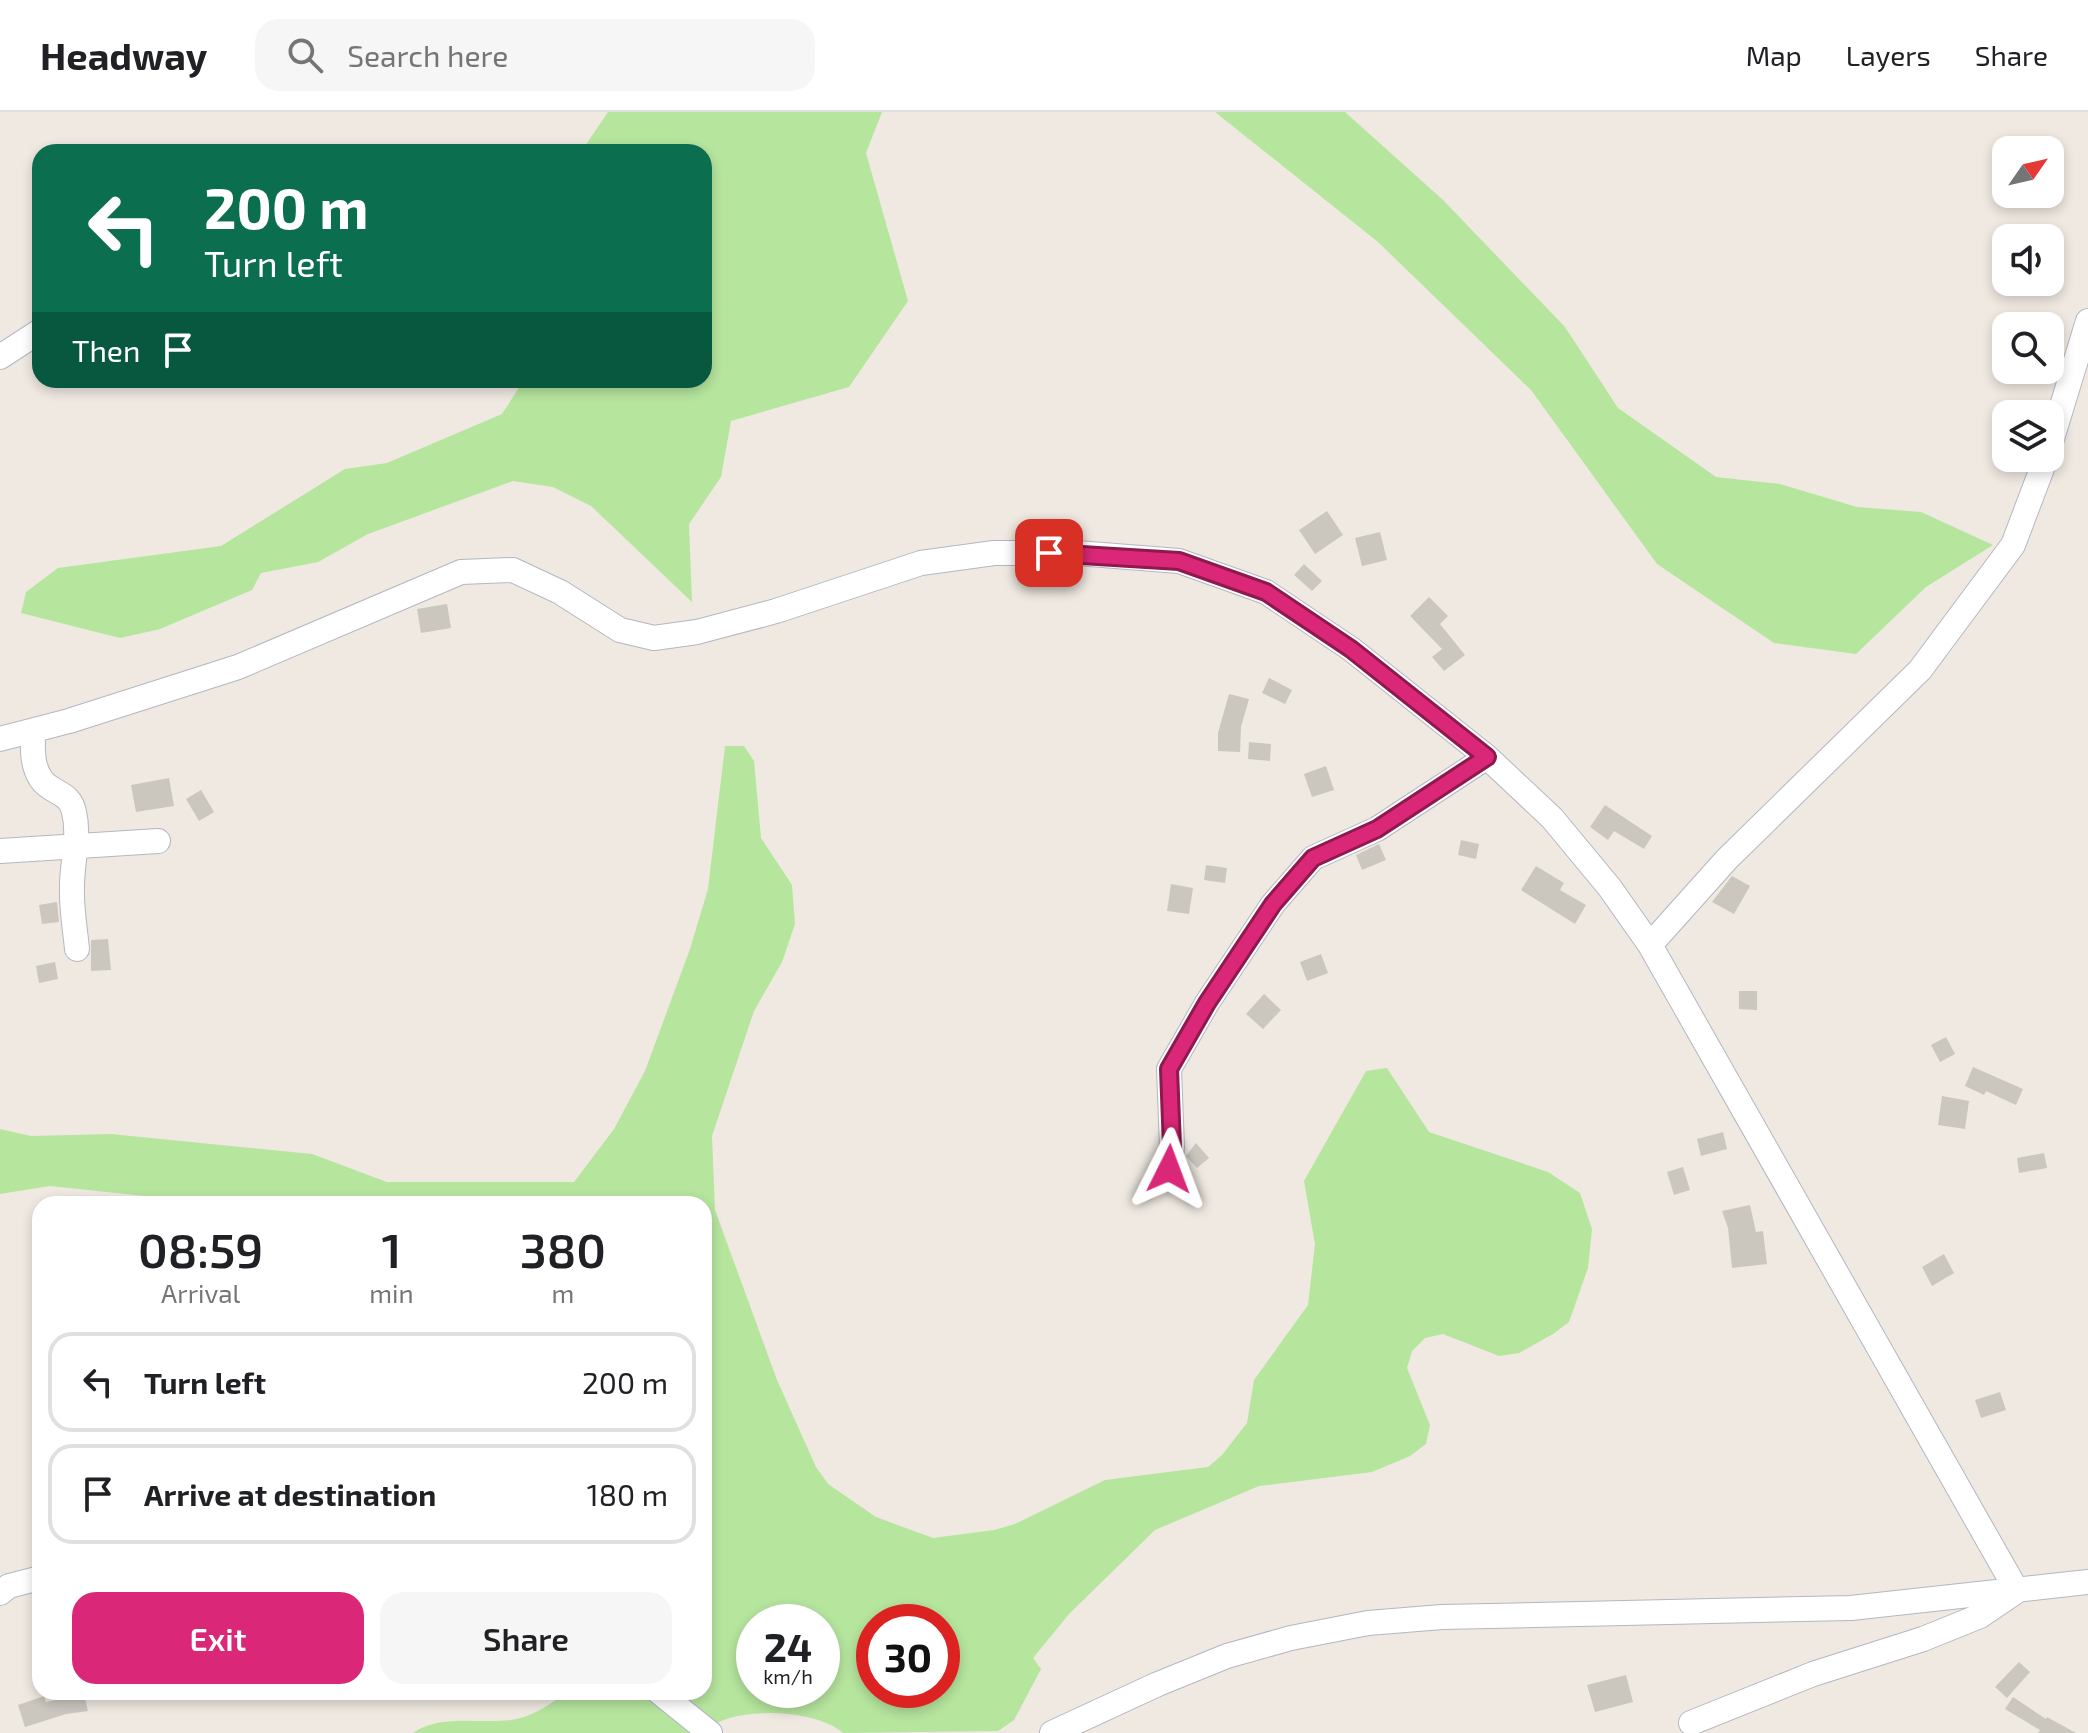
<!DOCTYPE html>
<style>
:root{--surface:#fff;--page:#f6f6f6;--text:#202124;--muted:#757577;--line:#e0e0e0;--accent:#db2777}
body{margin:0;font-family:"Exo 2",sans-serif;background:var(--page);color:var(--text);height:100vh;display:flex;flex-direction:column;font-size:30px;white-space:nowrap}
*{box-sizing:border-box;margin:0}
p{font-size:26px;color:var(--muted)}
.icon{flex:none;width:44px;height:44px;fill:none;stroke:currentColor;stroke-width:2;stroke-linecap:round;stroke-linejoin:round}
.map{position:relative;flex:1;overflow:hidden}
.sheet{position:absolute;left:32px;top:1084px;width:680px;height:504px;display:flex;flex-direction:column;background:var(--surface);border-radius:24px;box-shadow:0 4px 12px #0003}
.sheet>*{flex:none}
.guide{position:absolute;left:32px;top:32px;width:680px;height:244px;border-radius:24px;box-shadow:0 4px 12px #0003;background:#0b6e4f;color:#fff;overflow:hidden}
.needle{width:52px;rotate:56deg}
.tools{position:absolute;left:1992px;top:24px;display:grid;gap:16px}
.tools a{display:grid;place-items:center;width:72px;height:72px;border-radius:16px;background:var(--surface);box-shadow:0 4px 12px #0003;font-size:40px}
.speed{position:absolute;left:736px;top:1492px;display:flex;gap:16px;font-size:40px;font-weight:700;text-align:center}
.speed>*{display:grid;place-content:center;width:104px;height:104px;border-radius:50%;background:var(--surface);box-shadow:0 4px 12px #0003;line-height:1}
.speed small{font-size:20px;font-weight:400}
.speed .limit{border:12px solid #d22;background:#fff;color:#111}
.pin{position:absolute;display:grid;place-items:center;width:68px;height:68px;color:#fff;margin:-34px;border-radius:16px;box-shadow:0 4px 12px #0006}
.me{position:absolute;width:88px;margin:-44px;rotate:3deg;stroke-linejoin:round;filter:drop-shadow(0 0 6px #0008)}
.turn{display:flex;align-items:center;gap:28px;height:168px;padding:0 40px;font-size:36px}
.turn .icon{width:104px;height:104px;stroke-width:2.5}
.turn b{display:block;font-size:56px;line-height:68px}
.then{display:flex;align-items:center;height:76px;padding:0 40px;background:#0003;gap:16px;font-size:30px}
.eta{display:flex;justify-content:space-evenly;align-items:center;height:136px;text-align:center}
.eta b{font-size:48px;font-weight:600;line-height:56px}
.cta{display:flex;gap:16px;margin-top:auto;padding:16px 40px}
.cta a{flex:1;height:92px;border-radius:24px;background:var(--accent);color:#fff;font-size:32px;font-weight:600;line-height:92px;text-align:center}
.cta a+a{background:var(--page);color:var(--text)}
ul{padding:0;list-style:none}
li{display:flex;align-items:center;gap:24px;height:100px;margin:0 16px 12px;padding:0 24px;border:4px solid var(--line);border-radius:24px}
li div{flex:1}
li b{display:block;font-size:30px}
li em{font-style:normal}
header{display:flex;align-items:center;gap:48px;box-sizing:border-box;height:112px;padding:0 40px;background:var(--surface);border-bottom:2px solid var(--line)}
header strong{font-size:38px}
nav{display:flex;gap:44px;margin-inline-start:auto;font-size:28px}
.search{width:560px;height:72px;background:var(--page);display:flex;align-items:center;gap:20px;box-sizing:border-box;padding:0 28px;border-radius:24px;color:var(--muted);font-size:30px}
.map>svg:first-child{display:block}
</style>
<header>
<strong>Headway</strong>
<div class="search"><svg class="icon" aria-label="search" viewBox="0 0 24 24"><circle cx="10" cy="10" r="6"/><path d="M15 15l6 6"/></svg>Search here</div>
<nav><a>Map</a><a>Layers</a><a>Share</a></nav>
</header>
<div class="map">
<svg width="2088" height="1621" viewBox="0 0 2088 1621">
<rect width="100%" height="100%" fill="#efe9e1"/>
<path fill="#b6e59e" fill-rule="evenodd" d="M608,0H882L866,41L908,189L849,275L731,309L721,365L689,412L692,490L591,394L553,375L513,369L368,422L318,450L261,461L252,478L160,517L120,526L21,501L26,480L58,456L221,434L345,357L387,351L502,302L524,268H704V40H581Z
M1215,0H1345L1443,88L1565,215L1618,296L1716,365L1780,372L1857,395L1921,400L1993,433L1926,475L1856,542L1774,531L1657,452L1531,278L1378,130Z
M725,634H744L754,649L761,726L792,773L795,812L782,850L754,899L712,1024L715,1098L777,1268L816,1355L828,1372L876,1405L933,1426L994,1418L1015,1412L1105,1368L1208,1355L1222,1343L1247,1311L1254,1268L1308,1193L1315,1132L1304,1069L1366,959L1387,956L1429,1020L1548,1060L1580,1081L1592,1117L1588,1156L1569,1210L1553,1222L1519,1241L1499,1244L1443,1222L1425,1226L1412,1239L1407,1256L1430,1313L1426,1332L1410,1344L1372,1360L1259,1374L1155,1418L1069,1502L1033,1546L1041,1557L1014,1608L998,1619L843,1621C817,1597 727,1592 704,1621H413C440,1602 479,1612 511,1608C532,1605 550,1593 566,1580H704V1365C713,1334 715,1306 704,1275V1092H221L50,1074L0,1082V1017L31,1024L111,1022L312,1042L387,1070H574L614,1017L645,959L690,837L708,777ZM754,1510H822V1578H754ZM874,1510H942V1578H874Z"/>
<path fill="#cbc7bf" d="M1327,399L1343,423L1315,442L1299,418Z
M1380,420L1387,448L1362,454L1355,426Z
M1304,452L1322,469L1312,479L1294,463Z
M1429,485L1448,504L1440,512L1465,543L1444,559L1432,545L1442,537L1410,504Z
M447,492L451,516L421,521L417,497Z
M1269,566L1292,578L1285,592L1262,581Z
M1229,582L1249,587L1241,615L1240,640L1218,639V621Z
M1249,630L1271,632L1270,649L1248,647Z
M1326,654L1334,678L1312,685L1304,662Z
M169,666L174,694L136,700L131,673Z
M201,678L214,700L199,709L186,687Z
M1605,693L1652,724L1644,737L1614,719L1608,728L1590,715Z
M1461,728L1479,732L1476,747L1458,743Z
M1379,732L1386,748L1362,758L1356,743Z
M1206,753L1227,756L1225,771L1204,768Z
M1536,754L1564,771L1560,778L1586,793L1575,812L1521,778Z
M1732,764L1750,774L1734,802L1712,790Z
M1171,772L1193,776L1189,802L1167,799Z
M57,790L59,810L42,812L39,793Z
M108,827L111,858L91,859V828Z
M1321,842L1328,861L1307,869L1300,850Z
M55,850L58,867L39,871L36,854Z
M1739,879H1757V898L1739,897Z
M1264,882L1281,898L1263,917L1246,902Z
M1946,925L1955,942L1940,950L1931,933Z
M1973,955L2023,977L2016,993L1986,979L1984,983L1965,974Z
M1942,984L1969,989L1965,1017L1938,1013Z
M1723,1020L1727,1037L1701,1044L1697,1027Z
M1196,1031L1209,1046L1197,1056L1186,1044Z
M2044,1041L2047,1056L2019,1061L2017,1046Z
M1683,1055L1690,1078L1674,1083L1667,1060Z
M1156,1064L1167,1079L1148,1089L1140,1073Z
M1750,1093L1756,1120L1763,1119L1767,1152L1732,1156L1728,1116L1722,1099Z
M1944,1142L1954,1161L1932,1174L1922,1155Z
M2000,1280L2006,1298L1981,1306L1975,1288Z
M2019,1550L2030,1560L2007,1586L1995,1575Z
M1626,1563L1633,1590L1595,1600L1587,1573Z
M84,1582L88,1599L66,1602L25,1615L18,1593L44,1584L46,1590Z
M2013,1585L2046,1607L2047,1605L2076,1621H2038L2040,1618L2005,1597Z"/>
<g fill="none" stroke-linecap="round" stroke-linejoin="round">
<g stroke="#b4b7c1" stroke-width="26">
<path id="minor" d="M0,245L40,219
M2050,333L2088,209
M33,619C33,635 31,652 41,667C51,682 70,679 74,700C80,725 72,749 72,774C71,795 75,816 77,837
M0,627L69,609L238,555L461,460L513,458L560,480L620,518L654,526L697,520L776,499L921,451L994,441H1077L1179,449L1266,480L1351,537L1487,645L1552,706L1610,776L1650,833L2017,1479L1980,1504L1923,1527L1813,1562L1691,1611
M0,739L158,729
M1650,833L1727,747L1920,558L2013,433L2046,346
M1169,1057L1172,1035L1169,957L1207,891L1273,792L1313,746L1377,717L1487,645
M0,1481L9,1474L40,1466
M659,1580L710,1621
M1052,1621L1158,1572L1227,1544L1291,1526L1368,1511L1442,1505L1851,1496L2088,1470"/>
</g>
<use href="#minor" stroke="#fff" stroke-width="24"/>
</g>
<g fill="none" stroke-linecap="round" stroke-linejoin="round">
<g stroke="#8e194d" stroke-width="20">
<path id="route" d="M1049,441L1179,449L1266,480L1351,537L1487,645L1377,717L1313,746L1273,792L1207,891L1169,957L1172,1035L1169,1057"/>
</g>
<use href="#route" stroke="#db2777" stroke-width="14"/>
</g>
</svg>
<div class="tools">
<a><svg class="needle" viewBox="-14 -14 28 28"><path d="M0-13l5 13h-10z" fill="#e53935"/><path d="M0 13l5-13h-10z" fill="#757577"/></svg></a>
<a><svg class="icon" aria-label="sound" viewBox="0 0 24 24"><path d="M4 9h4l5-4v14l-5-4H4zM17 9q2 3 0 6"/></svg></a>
<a><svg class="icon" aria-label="search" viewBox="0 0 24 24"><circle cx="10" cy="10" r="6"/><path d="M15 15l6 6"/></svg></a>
<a><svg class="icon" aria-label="layers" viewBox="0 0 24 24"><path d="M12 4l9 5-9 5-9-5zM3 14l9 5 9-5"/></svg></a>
</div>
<div class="speed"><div>24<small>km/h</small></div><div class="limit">30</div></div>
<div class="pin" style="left:1049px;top:441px;background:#d93025"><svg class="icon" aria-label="arrive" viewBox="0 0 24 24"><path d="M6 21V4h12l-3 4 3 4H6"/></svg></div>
<svg class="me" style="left:1169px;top:1057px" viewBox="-20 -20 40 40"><path d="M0-17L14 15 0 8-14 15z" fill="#db2777" stroke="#fff" stroke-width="4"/></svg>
<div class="guide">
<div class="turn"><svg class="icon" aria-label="left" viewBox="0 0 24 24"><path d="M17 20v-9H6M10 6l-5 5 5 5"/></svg><div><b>200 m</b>Turn left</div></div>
<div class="then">Then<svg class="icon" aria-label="arrive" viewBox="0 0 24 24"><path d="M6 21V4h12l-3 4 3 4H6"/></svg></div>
</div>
<section class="sheet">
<div class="eta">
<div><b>08:59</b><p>Arrival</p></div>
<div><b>1</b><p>min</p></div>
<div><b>380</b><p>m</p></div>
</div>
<ul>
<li><svg class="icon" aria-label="left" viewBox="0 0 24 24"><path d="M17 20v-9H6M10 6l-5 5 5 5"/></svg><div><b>Turn left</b></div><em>200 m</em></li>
<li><svg class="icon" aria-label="arrive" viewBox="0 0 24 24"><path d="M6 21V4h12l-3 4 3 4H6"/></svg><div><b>Arrive at destination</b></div><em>180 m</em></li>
</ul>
<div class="cta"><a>Exit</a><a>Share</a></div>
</section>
</div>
